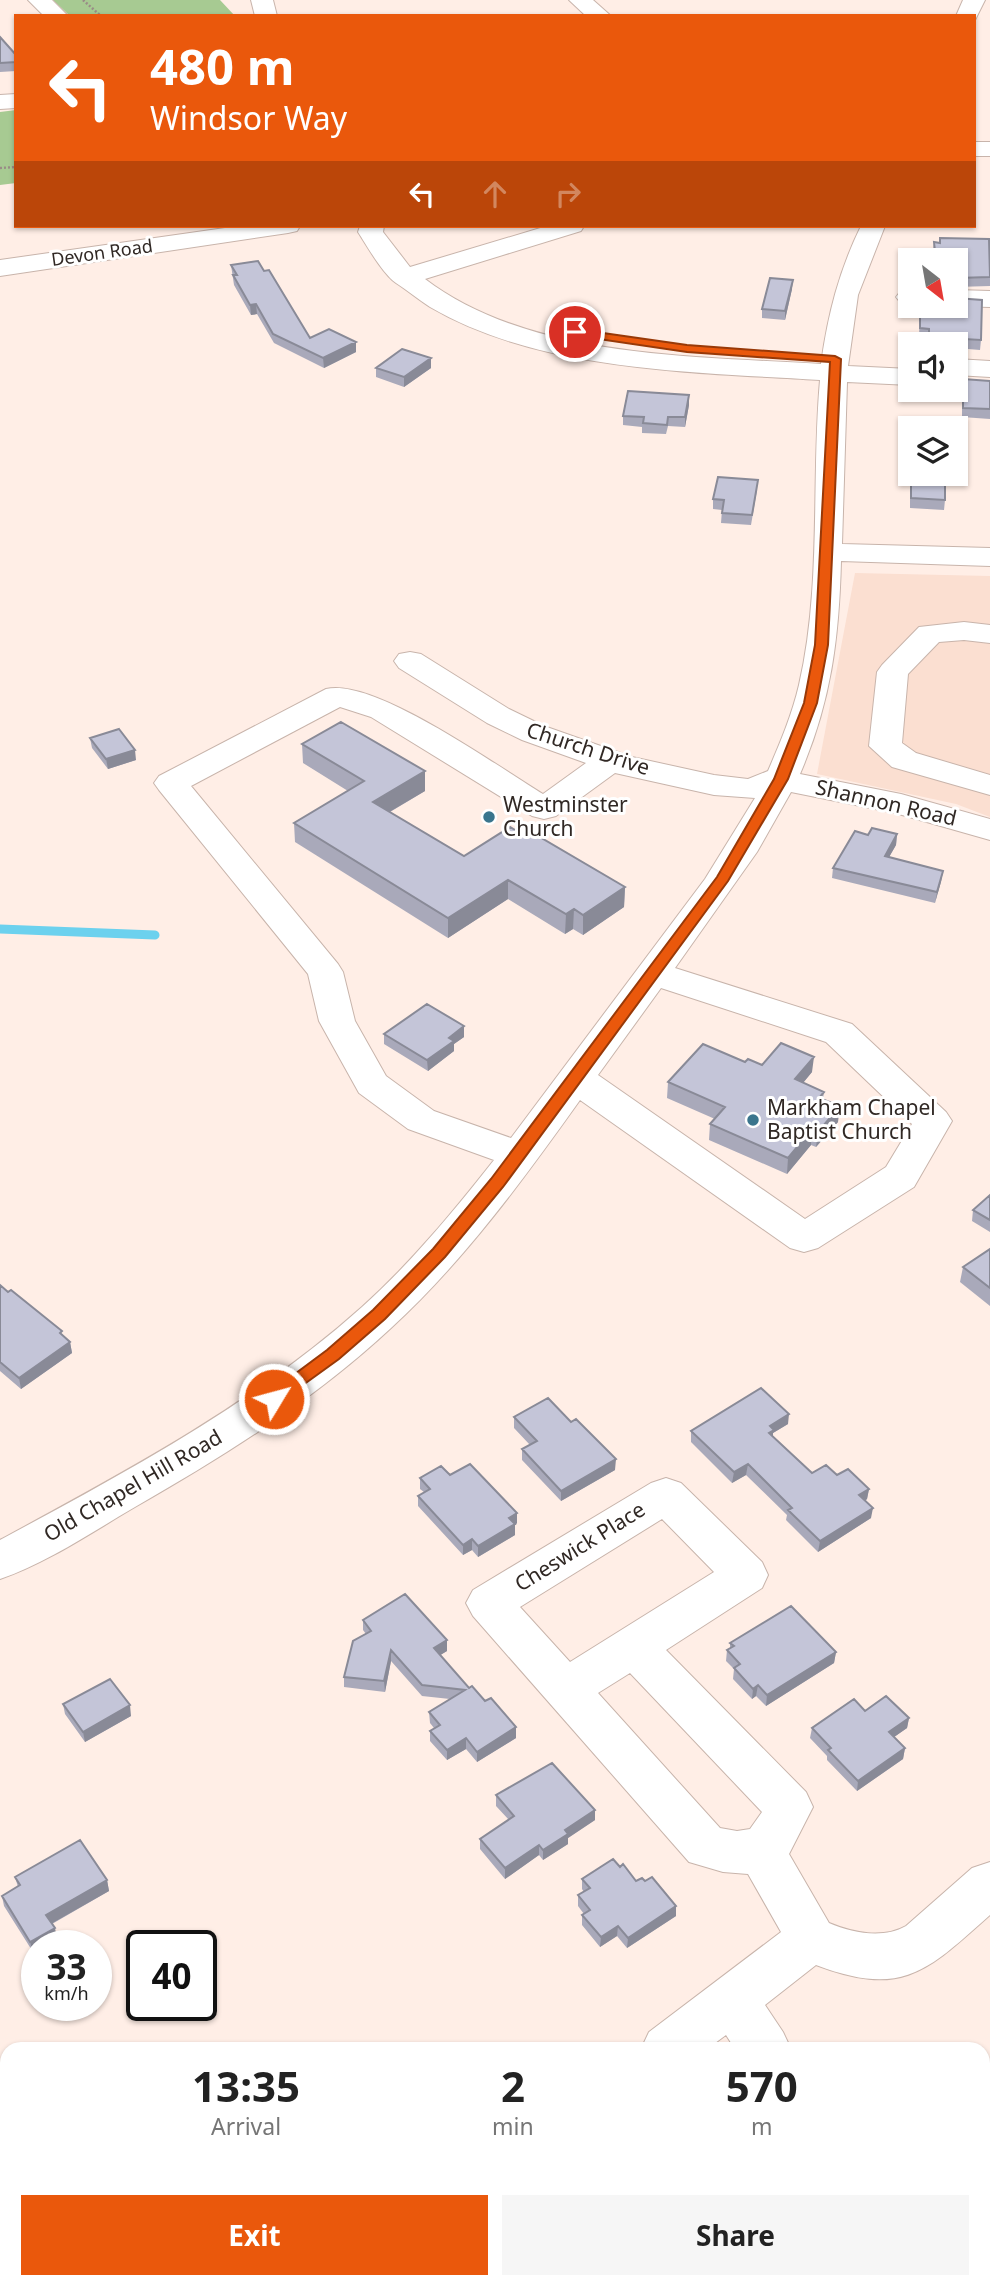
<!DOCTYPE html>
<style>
:root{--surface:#fff;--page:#f6f6f6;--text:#222;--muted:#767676;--accent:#ea580c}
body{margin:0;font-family:"Noto Sans",sans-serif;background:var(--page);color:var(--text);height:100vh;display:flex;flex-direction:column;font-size:26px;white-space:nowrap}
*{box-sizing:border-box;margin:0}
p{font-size:23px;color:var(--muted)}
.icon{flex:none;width:38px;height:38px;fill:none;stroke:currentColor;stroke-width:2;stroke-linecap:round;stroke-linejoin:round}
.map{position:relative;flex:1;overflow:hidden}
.side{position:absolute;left:0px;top:2042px;width:990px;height:247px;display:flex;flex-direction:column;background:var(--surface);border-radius:21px 21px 0 0;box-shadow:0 2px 5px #0004}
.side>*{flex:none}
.guide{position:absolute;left:14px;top:14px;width:962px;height:214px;border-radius:0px;box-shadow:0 2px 5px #0004;background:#ea580c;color:#fff;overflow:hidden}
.needle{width:46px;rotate:149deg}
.fabs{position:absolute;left:898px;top:248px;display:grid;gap:14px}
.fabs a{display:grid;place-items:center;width:70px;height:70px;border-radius:0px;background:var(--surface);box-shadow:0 2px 5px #0004;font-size:35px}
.speed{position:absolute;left:21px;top:1930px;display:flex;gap:14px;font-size:35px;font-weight:700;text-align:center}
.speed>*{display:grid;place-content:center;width:91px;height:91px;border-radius:50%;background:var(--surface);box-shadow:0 2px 5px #0004;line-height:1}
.speed small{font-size:18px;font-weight:400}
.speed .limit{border:4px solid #111;border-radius:10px;background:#fff;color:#111}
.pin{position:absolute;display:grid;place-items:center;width:60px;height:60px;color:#fff;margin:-30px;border:4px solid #fff;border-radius:50%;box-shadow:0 2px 7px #0007}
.me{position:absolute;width:77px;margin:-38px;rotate:53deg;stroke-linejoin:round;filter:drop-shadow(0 0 5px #0008)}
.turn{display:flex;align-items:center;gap:24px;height:147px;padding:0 21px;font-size:32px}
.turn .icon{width:91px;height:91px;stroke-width:2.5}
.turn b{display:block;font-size:49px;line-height:60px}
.lanes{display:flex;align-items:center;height:66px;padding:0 21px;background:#0003;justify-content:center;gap:35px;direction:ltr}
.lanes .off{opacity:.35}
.eta{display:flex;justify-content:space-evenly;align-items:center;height:119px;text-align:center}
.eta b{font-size:42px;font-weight:700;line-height:49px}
.action{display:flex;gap:14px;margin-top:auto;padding:14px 21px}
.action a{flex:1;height:80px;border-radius:0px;background:var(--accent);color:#fff;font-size:28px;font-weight:700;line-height:80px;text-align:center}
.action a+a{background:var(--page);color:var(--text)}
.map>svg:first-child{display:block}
</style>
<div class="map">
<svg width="990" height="2288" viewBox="0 0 990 2288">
<rect width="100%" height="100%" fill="#ffeee6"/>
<path fill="#fbdfd1" d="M855,573L990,576V817L956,804L817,774Z"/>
<path fill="#a7ca92" d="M53,0H220L235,16H70Z
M16,110V183L0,185V112Z"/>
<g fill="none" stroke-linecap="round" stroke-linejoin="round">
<path stroke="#6cd1ee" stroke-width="9" d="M0,929L155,935"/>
<g stroke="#c8b4ab" stroke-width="2">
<path id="minor" d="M28,0H52L68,16H44Z
M251,0H273L277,16H255Z
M569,0H593L611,16H586Z
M963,0H985L975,20V16H956Z
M16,94V108L0,109V95Z
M975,142H990V156H975Z
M239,226H300L297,231L288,233L0,276V260Z
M360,226H384L383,232L410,267L547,226H584L581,231L425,279C530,359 694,356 821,364C828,314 839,271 861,226H885L858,295L848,366L910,369V385L847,382L842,544L990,548V566L841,561C839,639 831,702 800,774L901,794L990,819V840L895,813L791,792L757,852L675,968L852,1024L946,1112L952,1121L914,1187L818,1248L804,1252L790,1248L580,1100C523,1180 464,1261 391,1328C315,1399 226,1455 135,1507C92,1532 47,1563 0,1579V1540C126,1472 255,1403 362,1307C411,1263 453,1212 494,1160L408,1129L359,1093L319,1021L308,974L159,790L154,783L159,776L326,689C374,677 498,767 543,794L586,763L522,740L487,723L399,668L394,661L399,654L410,652L421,654L509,709L544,726L632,757L714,775L748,779L768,771C780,743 792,715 799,685C822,586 811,481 820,380C695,372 541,372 430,307C419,300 407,290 396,283C383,274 367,246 358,232ZM340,707L371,717L532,816L544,819L556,816L615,773L714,795L755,798L705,879L511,1138L434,1111L386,1076L355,1021L343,972L338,964L191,786ZM661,988L826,1042L912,1124L886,1167L805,1219L598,1075Z
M909,289L910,305L900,302L896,297L900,292Z
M956,290L990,291V307L956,306Z
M956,359L990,361V377L956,375Z
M964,622L990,625V643L964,640L939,642L908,674L902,743L916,753L990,775V795L892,767L869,746L877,672L882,665L919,627Z
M666,1478L681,1483L762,1562L768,1575L762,1588L666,1650L806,1792L813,1807L789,1854L829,1923C853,1933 883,1939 906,1926L972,1868L990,1862V1915C927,1971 903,1998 816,1965L765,2005L783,2032L791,2049H735L726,2035L707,2049H641L649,2032L781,1932L748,1874L723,1872L689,1862L473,1616L466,1603L473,1590L651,1483ZM662,1519L714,1572L570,1662L520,1607ZM630,1673L762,1812L750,1829L737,1831L720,1828L598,1693Z
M0,2081L7,2083V2134L0,2132Z
M990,2151V2205L984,2207V2153Z
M348,2282H404L406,2288H350Z
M510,2282H566L565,2288H509Z"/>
</g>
<path stroke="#998c86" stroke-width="2.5" stroke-dasharray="2 2" stroke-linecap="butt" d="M83,0L101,16
M0,168L16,167"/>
<use href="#minor" fill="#fff" fill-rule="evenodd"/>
</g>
<path fill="#a9a9ba" d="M0,37L16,55V71L0,72Z
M940,238L990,254V286L956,287V261H934L933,252L934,242L939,243Z
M231,265L264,271L310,338L356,342V352L324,368L274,343L257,314L251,315L234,285Z
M792,289L785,320L762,318V309Z
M920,306L981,340L980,350L956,348V345H928V338H919Z
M376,368H431L404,387L376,377Z
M963,379L990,381V419L962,417V389Z
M689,405L685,427L668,426L666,434L642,433V427L623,425V416Z
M910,474H945V500L944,510L910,508Z
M757,490L751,525L721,523L722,510L713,509V499Z
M90,738L136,760L108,769L92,748Z
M302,744L425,771V791L390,812L464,856L520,833L625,887L624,907L583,935L573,929L565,934L508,899L448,938L295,842L294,823L348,791L303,763Z
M897,834L896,845L889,857L943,871L935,903L832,878L833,868L868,835Z
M464,1026V1037L454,1044V1051L428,1071L384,1044V1034Z
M745,1062L812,1072L803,1083L824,1092L823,1099L838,1122L816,1147L811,1145L787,1174L709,1140L710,1124L715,1119L667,1098L668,1082Z
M990,1195V1232L972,1221L973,1210Z
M990,1249V1306L960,1282L963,1267Z
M0,1285L70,1342L72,1353L21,1389L0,1371Z
M514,1417L615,1470L561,1501L522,1460V1449L530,1445L514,1428Z
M788,1424L773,1433V1436L812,1473L837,1475L869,1489L867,1499L865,1501L871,1518L818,1552L786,1520L787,1515L746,1475L732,1483L691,1442V1431Z
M450,1475L517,1513V1523L515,1525V1535L478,1557L472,1550L463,1555L418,1506V1496L424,1492L420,1489V1478Z
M363,1620L447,1651L440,1655L469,1688L516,1727V1738L477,1762L466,1749L447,1760L430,1741V1731L434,1728L430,1723L429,1712L450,1699L422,1696L391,1661L385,1692L344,1687V1677L366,1634L363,1630Z
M730,1643L836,1652L834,1663L766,1706L756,1696L752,1699L733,1679L734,1669L726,1661L727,1650L730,1648Z
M63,1704L131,1716L85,1742L65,1714Z
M865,1711L909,1718L907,1728L894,1737L905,1748L903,1759L857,1791L827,1760V1756L810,1738L812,1728Z
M496,1795L595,1810V1820L568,1838V1844L543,1860L539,1855L505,1879L480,1849V1839L509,1820L496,1806Z
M620,1867L676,1916L627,1948L617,1936L600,1947L582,1925V1915L584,1914L578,1906V1895L584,1892L582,1889V1879Z
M15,1877L107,1880L109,1891L52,1924L57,1938L43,1946H37L33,1952L4,1906L2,1896L18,1887Z
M990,2257V2273L986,2267L989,2258Z
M453,2282H478L476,2288H458Z"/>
<path fill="#898a97" d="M793,280L792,289L785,320V311Z
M256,304L257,314L251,315L250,305Z
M356,342V352L324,368L323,358Z
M431,358V368L404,387V377Z
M689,395V405L685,427V417Z
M135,750L136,760L108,769L106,759Z
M425,771V791L374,821L373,802Z
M897,834L896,845L884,866L885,856Z
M943,871L941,882L935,903L937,892Z
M508,880V899L448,938V918Z
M625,887L624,907L583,935V915Z
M574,909L573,929L565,934L566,914Z
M464,1026V1037L454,1044V1051L428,1071L427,1060L449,1038Z
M814,1057L812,1072L793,1095L795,1079Z
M840,1106L838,1122L816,1147L818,1132Z
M812,1129L811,1145L787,1174L788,1158Z
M70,1342L72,1353L21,1389L19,1378Z
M789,1414L788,1424L773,1433V1440L768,1443L770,1426Z
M616,1459L615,1470L561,1501V1491Z
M748,1464L746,1475L732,1483L734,1472Z
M869,1489L867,1499L858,1505L859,1495Z
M873,1508L871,1518L818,1552L820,1541Z
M517,1513V1523L515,1525V1535L478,1557V1546L509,1518Z
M472,1539V1550L463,1555V1545Z
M447,1640V1651L434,1659V1648Z
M391,1650V1661L385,1692L384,1681Z
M836,1652L834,1663L766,1706L767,1695Z
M758,1685L756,1696L752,1699L753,1689Z
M130,1705L131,1716L85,1742L83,1732Z
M909,1718L907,1728L887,1742L889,1732Z
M516,1727V1738L477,1762V1752Z
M466,1738V1749L447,1760V1750Z
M905,1748L903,1759L857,1791L858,1781Z
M595,1810V1820L568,1838V1844L543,1860V1850L565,1830Z
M539,1845V1855L505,1879V1868Z
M107,1880L109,1891L49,1925L46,1915Z
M676,1906V1916L627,1948L628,1938Z
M618,1926L617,1936L600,1947L601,1937Z
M55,1928L57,1938L43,1946H37V1950L33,1952L30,1942Z"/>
<path fill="#c4c5d8" stroke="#898a97" stroke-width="2" d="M0,37L16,55V62L0,63Z
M940,238L989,239L990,277L957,278L956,280V261H936L934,242L940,243Z
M258,261L264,271L269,270L310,338L329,329L356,342L323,358L273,334L256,304L250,305L233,275H237L231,265Z
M770,278L793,280L785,311L762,309Z
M956,298L982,300L981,340L929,337V329L920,328V306H956Z
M402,349L431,358L404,377L376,368Z
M963,379L990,381V409L963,408Z
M628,391L689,395L685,417H668L667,425L643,423L644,417L623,416Z
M911,474H945V500L911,498Z
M718,477L758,480L752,515L722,513L724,500L713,499Z
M341,722L425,771L373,802L464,856L510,827L520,833L526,829L625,887L583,915L574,909L566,914L508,880L448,918L294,823L364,781L302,744Z
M119,729L135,750L106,759L90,738Z
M872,828L897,834L885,856L943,871L937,892L833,868L855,831L868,835Z
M427,1004L464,1026L449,1038L454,1041L427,1060L384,1034Z
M781,1043L814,1057L795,1079L824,1092L819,1098L840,1106L818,1132L812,1129L788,1158L710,1124L725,1107L668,1082L703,1044L745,1062L748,1059L762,1065Z
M990,1195V1220L973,1210Z
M990,1249V1288L963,1267Z
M0,1285L8,1292L11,1290L62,1331L60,1333L70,1342L19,1378L0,1362Z
M761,1388L789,1414L770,1426L774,1430L769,1433L812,1473L826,1465L837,1475L848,1469L869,1489L859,1495L873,1508L820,1541L788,1510L792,1508L748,1464L734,1472L691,1431Z
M548,1398L571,1422L576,1419L616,1459L561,1491L522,1449L537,1441L514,1417Z
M470,1464L517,1513L509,1518L515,1524L478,1546L472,1539L463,1545L418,1496L430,1489L420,1478L441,1466L450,1475Z
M405,1594L447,1640L434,1648L469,1688L472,1686L485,1701L491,1698L516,1727L477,1752L466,1738L447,1750L430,1731L440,1725L429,1712L465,1690L422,1685L391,1650L384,1681L344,1677L353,1641L371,1631L363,1620Z
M791,1606L836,1652L767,1695L758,1685L753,1689L734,1668L740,1664L727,1650L734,1646L730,1643Z
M110,1679L130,1705L83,1732L63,1704Z
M886,1696L909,1718L889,1732L905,1748L858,1781L828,1750L831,1748L812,1728L854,1699L865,1711Z
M552,1763L595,1810L565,1830L568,1834L543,1850L539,1845L505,1868L480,1839L514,1816L496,1795Z
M80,1840L107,1880L46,1915L55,1928L30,1942L2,1896L20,1885L15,1877Z
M613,1859L620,1867L623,1864L636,1881L642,1878L645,1881L652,1877L676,1906L628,1938L618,1926L601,1937L582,1915L590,1910L578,1895L590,1888L582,1879Z
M457,2282H476V2284L461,2287Z"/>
<path fill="#ea580c" stroke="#983908" stroke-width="2" d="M575,329L687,345L835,356L841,359L828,645L817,703L788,779L728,881L503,1187L445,1257L385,1319L339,1359L274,1406L268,1404L265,1399L268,1394L327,1350L373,1310L433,1249L491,1179L717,877L774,779L804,703L815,645L830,362L687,352L571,335V330Z"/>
<g fill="#3a758d" stroke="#fff" stroke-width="2.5">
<circle cx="489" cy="817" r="7"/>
<circle cx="753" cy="1120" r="7"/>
</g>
<g text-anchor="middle" stroke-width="6" stroke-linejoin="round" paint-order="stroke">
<g font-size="18" fill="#302824" stroke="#fff">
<text transform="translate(102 253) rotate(-8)" y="6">Devon Road</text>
</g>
<g font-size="21" fill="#302824" stroke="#fff">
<text transform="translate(588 749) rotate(18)" y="7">Church Drive</text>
<text transform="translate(886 803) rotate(13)" y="7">Shannon Road</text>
<text transform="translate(133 1486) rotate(-30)" y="7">Old Chapel Hill Road</text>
<text transform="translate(580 1547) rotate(-32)" y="7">Cheswick Place</text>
</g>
<g font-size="21" fill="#302824" stroke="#fff" text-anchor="start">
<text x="503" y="812">Westminster<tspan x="503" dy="24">Church</tspan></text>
<text x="767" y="1115">Markham Chapel<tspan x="767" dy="24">Baptist Church</tspan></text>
</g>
</g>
</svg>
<div class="fabs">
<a><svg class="needle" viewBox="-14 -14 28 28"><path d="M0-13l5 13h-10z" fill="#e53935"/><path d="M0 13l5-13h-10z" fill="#767676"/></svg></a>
<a><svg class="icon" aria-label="sound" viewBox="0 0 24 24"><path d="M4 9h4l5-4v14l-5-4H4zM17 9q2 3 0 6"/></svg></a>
<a><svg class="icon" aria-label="layers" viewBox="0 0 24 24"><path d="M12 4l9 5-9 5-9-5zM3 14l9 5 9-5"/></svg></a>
</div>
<div class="speed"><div>33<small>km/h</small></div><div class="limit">40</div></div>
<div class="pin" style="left:575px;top:332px;background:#d93025"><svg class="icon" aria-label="arrive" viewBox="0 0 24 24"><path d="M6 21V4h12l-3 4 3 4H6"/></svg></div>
<svg class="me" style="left:274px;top:1399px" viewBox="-20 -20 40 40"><circle r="17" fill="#ea580c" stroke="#fff" stroke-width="3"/><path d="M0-11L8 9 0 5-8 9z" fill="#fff"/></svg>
<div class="guide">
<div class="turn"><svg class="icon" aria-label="left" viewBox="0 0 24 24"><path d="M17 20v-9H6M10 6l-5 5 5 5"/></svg><div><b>480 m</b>Windsor Way</div></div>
<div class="lanes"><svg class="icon" aria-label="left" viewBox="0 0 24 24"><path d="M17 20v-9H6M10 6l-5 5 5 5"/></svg><svg class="icon off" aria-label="ahead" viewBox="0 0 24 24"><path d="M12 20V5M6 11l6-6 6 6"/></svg><svg class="icon off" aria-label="right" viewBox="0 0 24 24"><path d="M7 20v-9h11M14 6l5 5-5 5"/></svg></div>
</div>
<section class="side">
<div class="eta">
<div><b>13:35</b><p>Arrival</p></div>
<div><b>2</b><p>min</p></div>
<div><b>570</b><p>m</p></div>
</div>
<div class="action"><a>Exit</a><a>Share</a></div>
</section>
</div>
